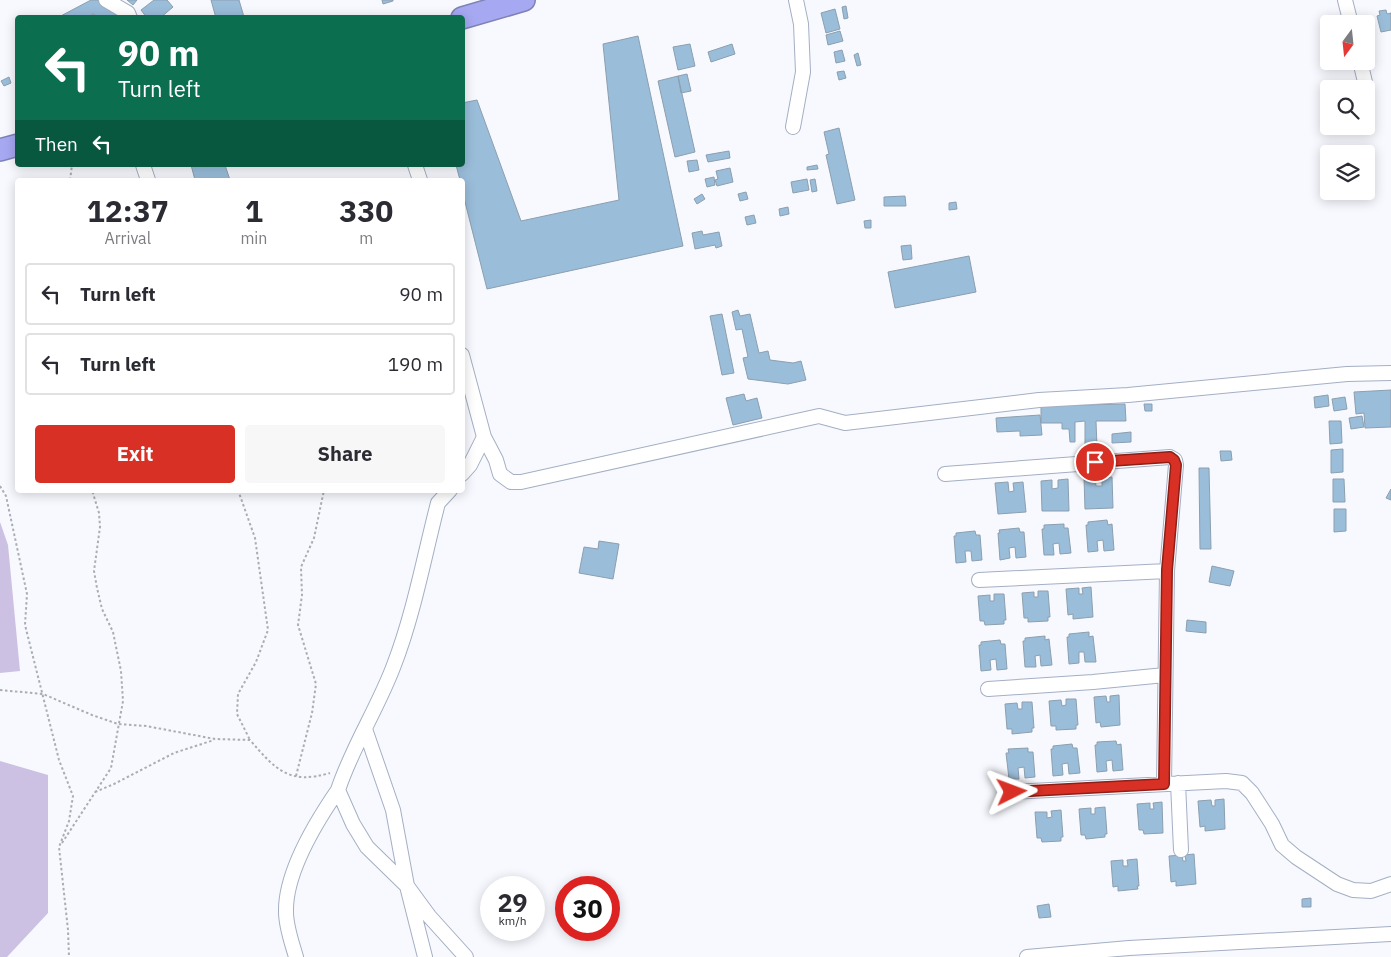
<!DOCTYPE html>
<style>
:root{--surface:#fff;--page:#f7f7f7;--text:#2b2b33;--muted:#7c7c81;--line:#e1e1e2;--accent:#d93025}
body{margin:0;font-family:"IBM Plex Sans",sans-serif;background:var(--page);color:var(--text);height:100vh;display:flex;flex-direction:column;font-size:19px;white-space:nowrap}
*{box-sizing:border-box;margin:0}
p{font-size:16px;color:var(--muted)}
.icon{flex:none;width:28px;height:28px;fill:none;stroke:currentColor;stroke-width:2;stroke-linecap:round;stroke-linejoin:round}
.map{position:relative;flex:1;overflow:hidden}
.panel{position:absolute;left:15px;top:178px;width:450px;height:315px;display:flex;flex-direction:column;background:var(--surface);border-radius:5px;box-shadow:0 2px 12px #0003}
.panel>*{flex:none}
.guide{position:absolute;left:15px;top:15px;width:450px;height:152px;border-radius:5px;box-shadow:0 2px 12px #0003;background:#0b6e4f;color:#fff;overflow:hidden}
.needle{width:32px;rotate:195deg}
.fabs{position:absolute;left:1320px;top:15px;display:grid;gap:10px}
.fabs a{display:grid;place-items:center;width:55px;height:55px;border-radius:5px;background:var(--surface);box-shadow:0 2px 12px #0003;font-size:25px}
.speed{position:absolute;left:480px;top:876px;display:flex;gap:10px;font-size:25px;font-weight:700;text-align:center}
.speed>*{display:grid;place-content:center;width:65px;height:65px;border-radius:50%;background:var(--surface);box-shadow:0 2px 12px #0003;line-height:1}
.speed small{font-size:12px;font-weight:400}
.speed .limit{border:8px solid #d22;background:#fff;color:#111}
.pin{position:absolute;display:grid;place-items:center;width:42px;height:42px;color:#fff;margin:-21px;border:2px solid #fff;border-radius:50%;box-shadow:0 1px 5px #0007}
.me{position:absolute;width:55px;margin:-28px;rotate:87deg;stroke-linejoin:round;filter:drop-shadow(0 0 4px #0008)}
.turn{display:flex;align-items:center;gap:18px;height:105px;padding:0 20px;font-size:22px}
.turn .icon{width:65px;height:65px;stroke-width:2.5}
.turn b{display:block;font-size:35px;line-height:42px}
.then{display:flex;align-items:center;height:48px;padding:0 20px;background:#0003;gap:10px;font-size:19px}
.eta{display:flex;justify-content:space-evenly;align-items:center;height:85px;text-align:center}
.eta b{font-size:30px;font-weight:700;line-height:35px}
.cta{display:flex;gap:10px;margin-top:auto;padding:10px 20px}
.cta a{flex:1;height:58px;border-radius:5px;background:var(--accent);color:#fff;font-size:20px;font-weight:700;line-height:58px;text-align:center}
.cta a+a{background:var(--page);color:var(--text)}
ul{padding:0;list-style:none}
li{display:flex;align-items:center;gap:15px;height:62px;margin:0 10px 8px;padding:0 10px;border:2px solid var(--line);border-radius:5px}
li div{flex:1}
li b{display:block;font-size:19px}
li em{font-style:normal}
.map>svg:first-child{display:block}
</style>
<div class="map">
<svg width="1391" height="957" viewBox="0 0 1391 957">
<rect width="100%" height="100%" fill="#f7f9fe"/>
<path fill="#cdc1e3" d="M0,522L8,545L20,671L0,673Z
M0,761L48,775V913L7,957H0Z"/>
<path fill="#9abdda" stroke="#8c9faf" d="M91,0H97L126,15V18H100L93,14L86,18H57Z
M127,0H137L133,5Z
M154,0H167L173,7L160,18H147L141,10Z
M211,0H239L244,17L216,18Z
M382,0H393V1L383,4Z
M846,6L848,18L844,19L842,7Z
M835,9L840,29L826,33L821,13Z
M1386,10L1387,14L1391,13V30L1381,32L1377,16L1380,15L1379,11Z
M840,31L843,41L828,45L826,35Z
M638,36L683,246L487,289L462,190V180H460L456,165H462V103L477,100L521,221L619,200L603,44Z
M690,44L695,66L678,70L673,47Z
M732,44L735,54L711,62L708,52Z
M842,50L845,61L836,63L834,52Z
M858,53L861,65L857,66L854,55Z
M844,71L846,78L839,80L837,72Z
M687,74L691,91L681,93L678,76Z
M678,76L695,152L675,157L658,81Z
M9,77L11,83L4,86L1,81Z
M839,128L855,200L837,204L826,155L829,154L824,132Z
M729,151L730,158L708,162L706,155Z
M697,160L699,170L689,172L687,161Z
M191,165H225L230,180H195Z
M817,165L818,169L807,170V167Z
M730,168L733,182L717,186L715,180L718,179L716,171Z
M714,177L715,185L707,187L705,179Z
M807,179L809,190L793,193L791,182Z
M815,179L817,191L812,192L810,180Z
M746,192L748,199L740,201L738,194Z
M702,194L705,199L697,204L694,199Z
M905,196L906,206H884V197Z
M956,202L957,209L949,210V203Z
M788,207L789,214L780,216L779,209Z
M754,215L756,223L747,225L745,217Z
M871,220V228H865L864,221Z
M702,231L703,235L719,232L722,246L716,248L715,245L695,249L692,233Z
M911,245L912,259L903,260L901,246Z
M969,256L976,292L895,308L888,272Z
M738,310L740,316L750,314L759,353L768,351L770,360L793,363L801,361L806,380L788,384L748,379L743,358L748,357L742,329L736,330L732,312Z
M722,314L734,373L722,375L710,316Z
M1391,390V427L1365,428L1364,413L1356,414L1354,392Z
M744,394L746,401L757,398L762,418L733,425L726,398Z
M1328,395L1329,406L1315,408L1314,397Z
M1345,397L1347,409L1334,411L1332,399Z
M1125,404L1126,421H1096L1097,447H1085V421L1075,422V442H1070L1069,429H1062V423H1041V406Z
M1144,404H1152V411H1145Z
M1040,415L1042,435L1020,436V431L997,432L996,418Z
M1362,416L1364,427L1351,429L1349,418Z
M1329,421H1341L1342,443L1330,444Z
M1131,432V442L1112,443V434Z
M1343,449V472L1331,473V450Z
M1220,451H1231L1232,460L1221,461Z
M1199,468H1209L1211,549H1200Z
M1095,477L1096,486H1102V478L1112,477L1113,508L1085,509L1084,478Z
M1068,479L1069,511H1042L1041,481L1052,480V489L1058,488V480Z
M1333,479H1344L1345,502H1333Z
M1008,482L1009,492L1014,491L1013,483L1023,482L1026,512L998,514L995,483Z
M1391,489V500L1386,498Z
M1334,509H1346V531L1334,532Z
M1107,520L1108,525L1112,524L1114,550L1104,551L1103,540L1097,541L1098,551L1088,552L1086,525H1088V522Z
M1064,524V528H1068L1071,553L1060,554L1059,543L1053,544L1054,555H1044L1042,529H1044V525Z
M1019,528L1020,532H1024L1026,557L1016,558L1015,547L1009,548L1010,558L1000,560L998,533H1000L999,530Z
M975,531L976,535H980L982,560L972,561L971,551H965L966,562L956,563L954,536H956V533Z
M599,541L619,544L613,579L579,573L584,547L598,549Z
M1212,566L1234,571L1230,586L1209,582Z
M1091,587L1093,617L1073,619V614L1068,615L1066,589L1079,588V594H1083L1082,588Z
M1038,591H1048L1050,617H1048V621L1028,622V618H1024L1022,593L1034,592V597H1038Z
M994,594H1004L1006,620H1004V624L985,625L984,621H980L978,596L990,595V601H994Z
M1187,620L1206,622V633L1186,631Z
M1089,632V637L1093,636L1096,662H1085L1084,652H1079V663L1069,664L1067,637H1069V634Z
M1045,636V640L1049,639L1052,665L1041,666L1040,655L1035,656L1036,667H1025L1023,641H1025V638Z
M1000,640L1001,644H1005L1007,669L997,670L996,659L990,660L991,670L981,671L979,645H981V642Z
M1119,695L1120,725L1101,727L1100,722L1096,723L1094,697L1106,696L1107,702H1110V696Z
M1066,699H1076L1078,725H1076V729L1056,730V726H1051L1049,701L1061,700L1062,706L1066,705Z
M1022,702H1032L1034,728H1032V732L1012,734V729H1007L1005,704L1017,703L1018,709H1022Z
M1116,741L1117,745L1121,744L1123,770L1113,771L1112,760L1106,761L1107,771L1097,772L1095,745H1097V742Z
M1072,744L1073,748H1077L1080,773L1069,774L1068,763L1062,764L1063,775L1053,776L1051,749H1053V746Z
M1028,748V752H1033L1035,777L1025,778L1024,767L1018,768L1019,779H1009L1006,753H1009L1008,749Z
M1224,799L1225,829L1205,831V826L1200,827L1198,801L1211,800L1212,806H1215V800Z
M1162,802L1163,833L1144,834L1143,830H1139L1137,804L1150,803V809H1154L1153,803Z
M1105,807L1107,834H1105V837L1086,839L1085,835H1081L1079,809L1091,808V814H1095V808Z
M1061,810L1063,837H1061V841L1042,842L1041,838H1037L1035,812H1047V818L1052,817L1051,811Z
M1194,854L1196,884L1176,886V881L1171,882L1169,856L1182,855L1183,861H1186L1185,855Z
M1137,859L1139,886H1137L1138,889L1118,891V886L1113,887L1111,861L1123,860V866H1128L1127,860Z
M1311,898V907H1302V899Z
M1049,904L1051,917L1039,918L1037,906Z"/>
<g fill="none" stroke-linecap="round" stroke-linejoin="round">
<g stroke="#a4afc4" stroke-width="16">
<path id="minor" d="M106,0L128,13L130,18
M1345,0L1351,24
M1360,61L1365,82
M793,127L803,72L801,24L796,0
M143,165L148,180
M415,165L420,180
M462,355L484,437L496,460L500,474L511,482H521L819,416L845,423L1039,400L1128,395L1347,374L1391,373
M462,474L470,465L484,437
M945,474L1170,457L1175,460L1176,465L1167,571L1164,784
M450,490L438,503C424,557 414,613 394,665C378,708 352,747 338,790L353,824L367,847L407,886L429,916L466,957
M979,580L1167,571
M988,689L1093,682L1165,675
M365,729L393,810L407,886L425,957
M1178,783L1181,850
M1012,792L1226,781L1242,783L1252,793L1272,824L1282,845L1296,857L1337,884L1353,890L1371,891L1391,884
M296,957C292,943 286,927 286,912C285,873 316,822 338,790
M1027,957L1129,948L1391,934"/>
</g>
<g stroke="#7f82b5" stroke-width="24">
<path id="highway" d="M462,18L524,0
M0,150L18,145"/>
</g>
<path stroke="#aaadb3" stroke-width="2" stroke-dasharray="2.5 2.5" stroke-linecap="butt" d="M70,180L72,165
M0,486L6,496L27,594L25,625L59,760L73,796L69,821L59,847L68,930L69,957
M238,490L255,538L268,630L256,662L238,694L237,714L250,740
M0,690L43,694L92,715L118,724L146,726L215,739L250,740C276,770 289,785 330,773
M296,776L312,713L316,684L298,625L302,595L301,567L314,538L324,490
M95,792L114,784L174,753L214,740
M62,843L111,768L123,701L121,671L113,632L102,609L97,588L94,571L100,527L99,513L92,490"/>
<use href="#minor" stroke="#fff" stroke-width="14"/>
<use href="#highway" stroke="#a6a8f2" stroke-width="21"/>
</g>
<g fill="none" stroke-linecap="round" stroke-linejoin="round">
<g stroke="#8d1f18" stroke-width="12">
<path id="route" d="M1012,792L1164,784L1167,570L1176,465L1174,460L1170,457L1095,462"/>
</g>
<use href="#route" stroke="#d93025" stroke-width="9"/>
</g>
</svg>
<div class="fabs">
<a><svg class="needle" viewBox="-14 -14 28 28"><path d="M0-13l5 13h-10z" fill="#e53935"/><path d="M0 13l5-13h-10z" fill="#7c7c81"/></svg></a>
<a><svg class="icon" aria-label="search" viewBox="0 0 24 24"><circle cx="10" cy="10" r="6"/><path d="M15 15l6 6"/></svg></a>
<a><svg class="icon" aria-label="layers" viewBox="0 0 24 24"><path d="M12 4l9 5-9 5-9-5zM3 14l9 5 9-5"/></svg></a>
</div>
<div class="speed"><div>29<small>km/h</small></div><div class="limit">30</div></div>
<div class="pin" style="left:1095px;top:462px;background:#d93025"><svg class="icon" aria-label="arrive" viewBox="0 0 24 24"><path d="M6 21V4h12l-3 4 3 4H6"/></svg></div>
<svg class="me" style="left:1012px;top:792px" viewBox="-20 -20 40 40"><path d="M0-17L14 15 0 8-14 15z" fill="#d93025" stroke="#fff" stroke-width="4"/></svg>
<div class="guide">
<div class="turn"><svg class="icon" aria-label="left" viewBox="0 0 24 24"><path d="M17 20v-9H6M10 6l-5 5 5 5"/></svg><div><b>90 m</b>Turn left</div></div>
<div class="then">Then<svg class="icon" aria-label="left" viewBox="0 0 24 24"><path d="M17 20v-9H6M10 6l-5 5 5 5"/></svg></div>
</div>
<section class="panel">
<div class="eta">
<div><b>12:37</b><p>Arrival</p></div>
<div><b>1</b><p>min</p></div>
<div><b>330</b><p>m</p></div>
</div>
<ul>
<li><svg class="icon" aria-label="left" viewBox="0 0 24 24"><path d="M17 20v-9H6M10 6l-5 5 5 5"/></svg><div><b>Turn left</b></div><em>90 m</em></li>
<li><svg class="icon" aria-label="left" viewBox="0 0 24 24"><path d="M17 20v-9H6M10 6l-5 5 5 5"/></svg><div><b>Turn left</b></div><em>190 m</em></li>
</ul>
<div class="cta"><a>Exit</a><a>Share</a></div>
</section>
</div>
